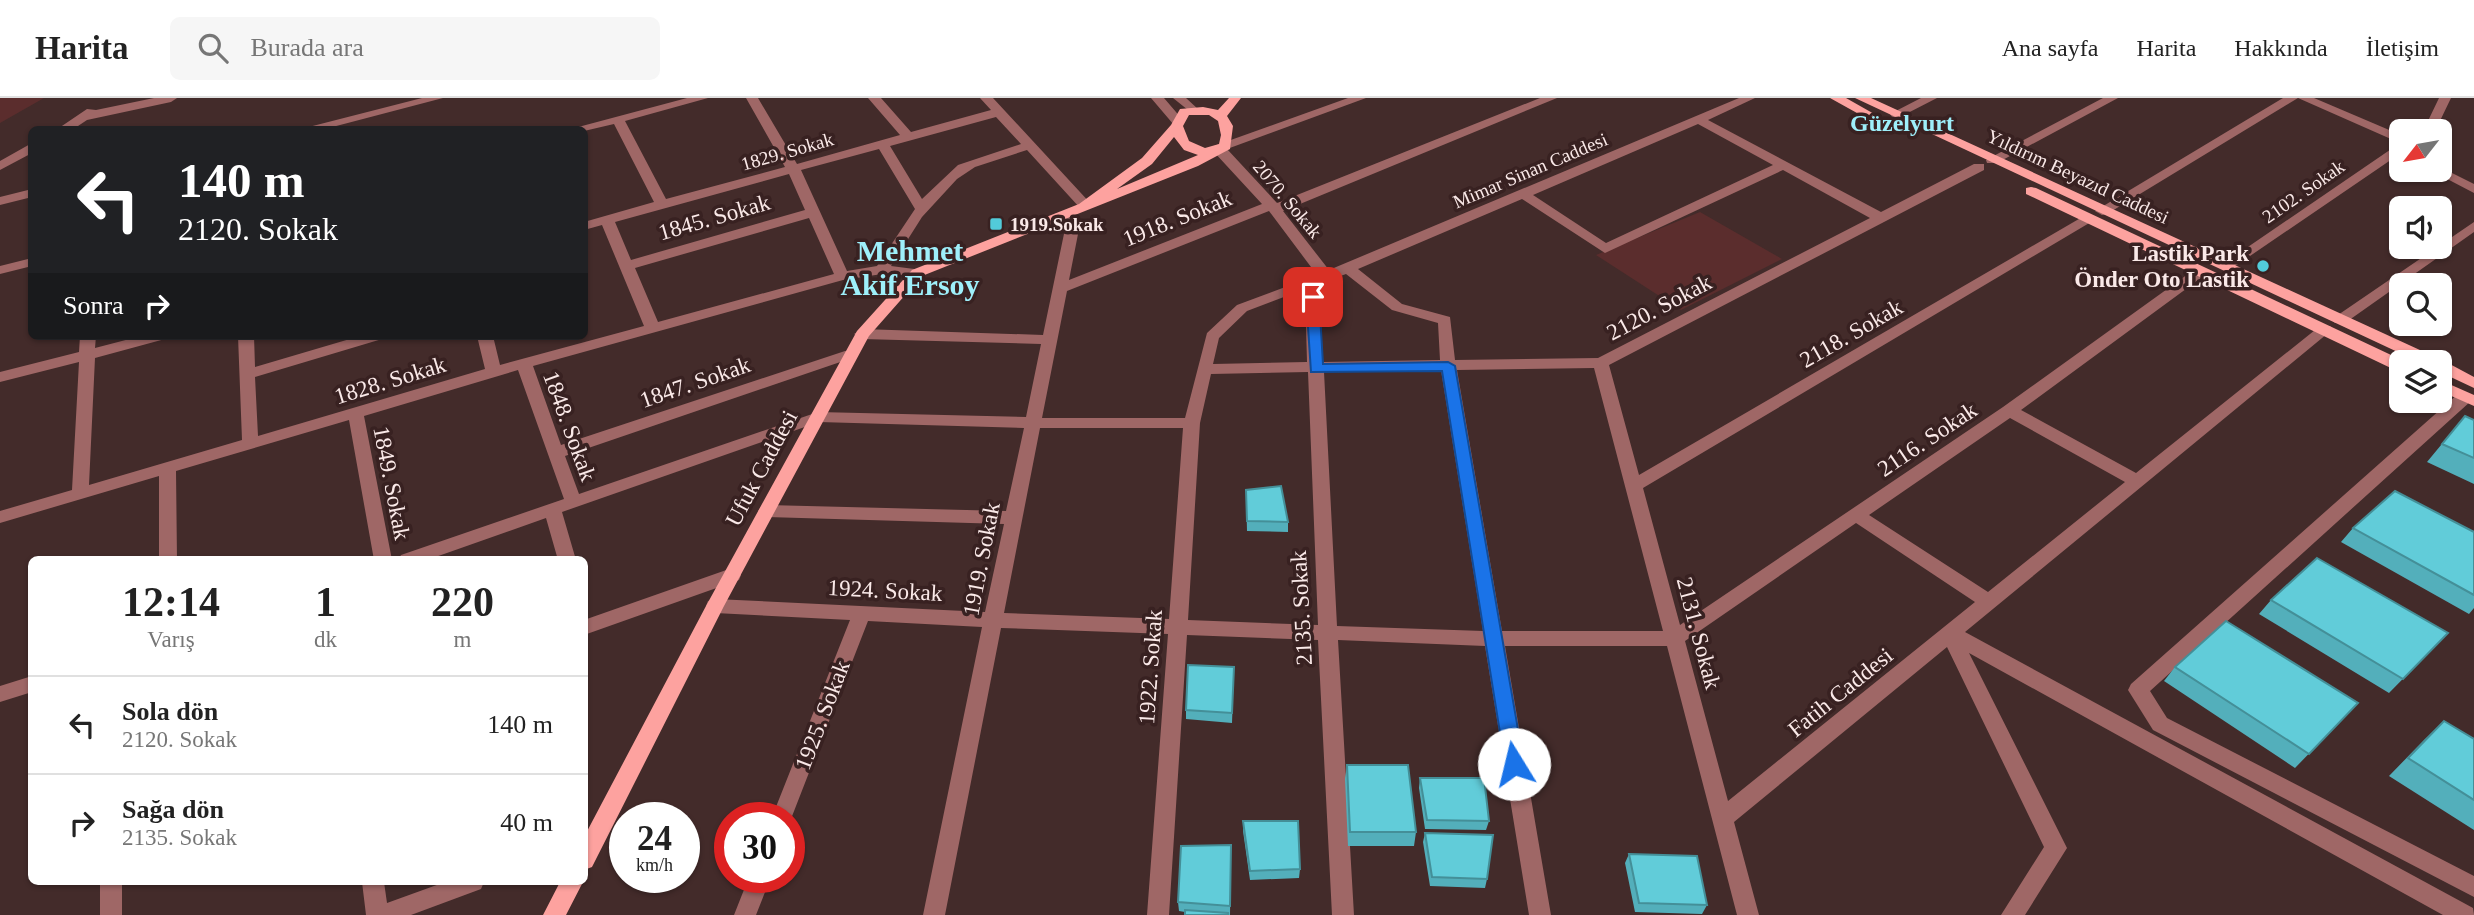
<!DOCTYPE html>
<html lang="tr">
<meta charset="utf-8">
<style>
:root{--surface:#fff;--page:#f6f6f6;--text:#222;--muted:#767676;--line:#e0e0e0}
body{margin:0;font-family:"Times New Roman",serif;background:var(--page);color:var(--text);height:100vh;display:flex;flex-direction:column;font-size:26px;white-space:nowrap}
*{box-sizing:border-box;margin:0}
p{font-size:23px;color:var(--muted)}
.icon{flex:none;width:38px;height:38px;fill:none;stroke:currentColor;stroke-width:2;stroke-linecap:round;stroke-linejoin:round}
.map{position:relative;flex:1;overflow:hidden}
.side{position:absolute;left:28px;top:458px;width:560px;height:329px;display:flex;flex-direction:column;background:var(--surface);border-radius:10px;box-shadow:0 2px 5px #0004}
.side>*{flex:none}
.guide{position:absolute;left:28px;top:28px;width:560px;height:214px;border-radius:10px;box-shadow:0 2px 5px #0004;background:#202124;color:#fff;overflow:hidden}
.needle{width:46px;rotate:239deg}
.fabs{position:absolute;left:2389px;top:21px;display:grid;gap:14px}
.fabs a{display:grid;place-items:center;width:63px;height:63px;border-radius:10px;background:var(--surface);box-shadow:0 2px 5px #0004;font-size:35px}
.speed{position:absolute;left:609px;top:704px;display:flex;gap:14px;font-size:35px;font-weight:700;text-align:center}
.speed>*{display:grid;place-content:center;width:91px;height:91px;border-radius:50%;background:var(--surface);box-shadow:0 2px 5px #0004;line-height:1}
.speed small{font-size:18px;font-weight:400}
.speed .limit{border:10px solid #d22;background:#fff;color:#111}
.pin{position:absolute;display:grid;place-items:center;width:60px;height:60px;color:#fff;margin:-30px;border-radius:14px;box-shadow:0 4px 10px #0006}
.me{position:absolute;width:77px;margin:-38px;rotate:351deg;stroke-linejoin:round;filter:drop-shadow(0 0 5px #0008)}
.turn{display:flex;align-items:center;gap:24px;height:147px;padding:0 35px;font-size:32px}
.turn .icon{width:91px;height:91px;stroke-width:2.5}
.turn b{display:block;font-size:49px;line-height:60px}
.then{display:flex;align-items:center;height:66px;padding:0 35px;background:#0003;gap:14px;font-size:26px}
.eta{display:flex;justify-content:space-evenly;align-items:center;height:119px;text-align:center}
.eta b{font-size:42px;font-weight:700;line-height:49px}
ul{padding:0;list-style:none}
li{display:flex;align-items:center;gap:21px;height:98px;padding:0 35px;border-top:2px solid var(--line)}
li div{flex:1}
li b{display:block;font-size:26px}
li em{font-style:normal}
header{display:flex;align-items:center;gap:42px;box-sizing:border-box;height:98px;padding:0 35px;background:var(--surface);border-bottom:2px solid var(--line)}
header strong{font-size:33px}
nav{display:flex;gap:38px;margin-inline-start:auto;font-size:24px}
.search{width:490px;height:63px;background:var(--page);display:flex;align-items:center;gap:18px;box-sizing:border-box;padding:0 24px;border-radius:10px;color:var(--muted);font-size:26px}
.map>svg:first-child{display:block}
</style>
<header>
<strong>Harita</strong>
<div class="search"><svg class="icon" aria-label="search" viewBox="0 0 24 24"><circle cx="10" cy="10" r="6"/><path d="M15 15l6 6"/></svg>Burada ara</div>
<nav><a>Ana sayfa</a><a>Harita</a><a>Hakkında</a><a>İletişim</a></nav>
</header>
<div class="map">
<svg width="2474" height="817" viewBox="0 0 2474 817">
<rect width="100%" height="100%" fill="#432b2a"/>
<path fill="#5b2d2d" d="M0,0H44L0,25Z
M1700,114L1782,161L1681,212L1596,157Z"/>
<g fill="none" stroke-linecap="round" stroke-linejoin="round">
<path fill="#9f6766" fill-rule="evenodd" d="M154,0H177L171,4L87,22L72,32H56L87,11L96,12Z
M422,0H443L321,32H297Z
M687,0H708L625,23L666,101L785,69L746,0H758L797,66L900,37L868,0H881L911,34L991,12L980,0H993L1092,107L1090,110H1080L1027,52L975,69L957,81L922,119L891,168L922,172L924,175L922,178L882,176L843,182L533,268L561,347L845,253H855L858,256L855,259L565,358L579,396L818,314L1026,319L1041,246L862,241L854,236L862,231L1043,237L1065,131L1054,118L1056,115H1066L1079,131L1069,182L1262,106L1214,54V48L1348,0H1366L1227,51L1277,105L1540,0H1557L1283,113L1329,172L1739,0H1755L1708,22L1881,114L1974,66H1984V72L1609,267L1639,377L2084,118H2094L2096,121L1643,390L1680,527L2003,309L2195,171H2205L2207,174L2205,177L2021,312L2136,375L2320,228H2330L2333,231L1965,534L2473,810L2474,817H2443L1969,555L2067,750L2025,817H2001L2044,749L1947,549L1734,724L1759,817H1737L1667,548H1505L1551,817H1529L1485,548L1338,542L1354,817H1332L1318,542L1187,537L1169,817H1147L1168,536L1001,530L945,817H923L982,529L868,523L789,726V719H772L850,522L715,515L708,513L706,508L708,503L715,501L985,514L1004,426L767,419L761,417L758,413L761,409L767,407L1006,413L1024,330L819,324L562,414L576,462H558L546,420L427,462H398L401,457L564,401L518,272L364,318L392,462H374L349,322L176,373L177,462H159V378L0,425V413L72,392L79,264L0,284V274L79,254L80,238H96L95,250L141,238H168L165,241L95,260L89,387L242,342L238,238H254L255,269L360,238H385L382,241L255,279L258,338L485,271L477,238H493L500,267L644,228L602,127L584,132V124L654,104L614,26L584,33L567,32ZM996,19L1021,46L958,67L922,101L890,48ZM1698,26L1773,67L1606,145L1533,97ZM879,51L915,111L877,168L847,173L801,72ZM1783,72L1870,120L1598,260L1455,262L1450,219L1402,206L1358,171L1522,101L1605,155ZM789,76L805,112L631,162L615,124ZM1269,113L1317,177L1237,207L1207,235L1185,320H1042L1067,193ZM809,120L834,176L658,224L635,170ZM1346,176L1392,212L1438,225L1440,262L1323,264L1319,186ZM1305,191L1307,264L1213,266L1219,240L1247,213ZM1594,270L1663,533H1502L1457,272ZM1441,272L1483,533L1337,528L1324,274ZM1308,274L1318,527L1188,522L1200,325L1211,276ZM2010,320L2125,384L1988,494L1869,417ZM1040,330H1183L1169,521L1004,515ZM1856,425L1975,504L1728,703L1685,543Z
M1151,0H1164L1182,21V27H1174Z
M1173,0H1186L1199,12L1193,16Z
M1921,0H1937L1900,19H1892L1890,16Z
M2103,0H2118L1997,65H1987L1986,62Z
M2283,0H2314L2401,37V55L2228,173L2223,172L2221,169L2223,166L2400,45L2298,0L2107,116L2102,117L2095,113Z
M2439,0H2451L2438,27L2431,33H2417L2427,25Z
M32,45V55L0,72V63Z
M2440,69L2474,86V95L2430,72H2440Z
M32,91V99L0,107V99Z
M2474,124V134L2345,225H2335L2332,222L2335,219Z
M32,160V168L0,176V168Z
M2465,294L2473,299L2471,303L2150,593L2167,620L2474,778V799L2153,632L2128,592L2131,586L2459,295Z
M732,470L739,472L741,477L739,482L584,537V522Z
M32,578V594L0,604V588Z
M749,779H771L756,817H734Z
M100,784H122V817H100Z
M362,784H384L387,805L445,784H484L481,791L411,817H366Z"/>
<path fill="#fda29f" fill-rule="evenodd" d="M1229,0H1241L1227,18L1233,28L1230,51L1198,68L922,178L869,238L724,508L592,769L584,772V739L706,508L857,233L912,172L1079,106L1142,60L1171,27L1180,11L1203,9L1218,12ZM1189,17H1209L1218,23L1221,37L1219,46L1205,50L1189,43L1183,28ZM1174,39L1184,52L1198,57L1117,91L1152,66Z
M1830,0H1846L1876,17L1870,21L1866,20Z
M1855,0H1871L2446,264L2474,279V290L2440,274V264H2419Z
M2031,89L2036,90L2406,264H2401V273L2395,272L2026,96V90Z
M2440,282L2474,297V308L2440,293Z
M560,784H583L566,817H543Z"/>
</g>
<path fill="#53afbb" d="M2465,318L2474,322V386L2427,364Z
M1246,392L1288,424V434L1247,433Z
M2353,430L2474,434V510L2469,516L2341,444Z
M2271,502L2448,535L2389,595L2259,516Z
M1234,569L1232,625L1186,621V612Z
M2175,569L2358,605L2295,670L2164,583Z
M2444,623L2474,641V732L2389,678L2425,641Z
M1347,667L1416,734L1414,748H1348L1345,681Z
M1420,680L1489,723L1486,732L1425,731L1419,690Z
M1243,723L1300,771L1299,780L1250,782L1243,733Z
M1425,735L1487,781L1485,790L1430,788L1423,744Z
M1231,747L1230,817H1185V814L1179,813L1178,804Z
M1629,756L1707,807L1702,816L1635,814L1625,765Z"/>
<path fill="#61ccd9" stroke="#448f98" stroke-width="2" d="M2465,318L2474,322V360L2442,346Z
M1281,388L1288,424L1247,423L1246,392Z
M2395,393L2474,434V497L2353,430Z
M2317,460L2448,535L2403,581L2271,502Z
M2226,523L2358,605L2309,656L2175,569Z
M1188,567L1234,569L1232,615L1186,612Z
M2444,623L2474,641V702L2408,660Z
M1347,667H1408L1416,734H1350Z
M1420,680H1484L1489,723L1427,722Z
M1243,723H1298L1300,771L1250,773Z
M1425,735L1493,737L1487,781L1432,779Z
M1231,747L1230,808L1178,804L1181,748Z
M1629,756L1697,758L1707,807L1639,805Z
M1185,812L1228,815V817H1185Z"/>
<path fill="#1a73e8" stroke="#114b97" stroke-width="2" d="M1313,195L1319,199L1323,266L1448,264L1455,268L1524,666L1521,672L1514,674L1508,672L1505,666L1442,273L1311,274L1306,199Z"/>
<g fill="#52cbd9" stroke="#382121" stroke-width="2.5">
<rect x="989" y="119" width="14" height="14" rx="3.5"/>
<circle cx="2263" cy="168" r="7"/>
</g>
<g text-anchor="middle" stroke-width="7" stroke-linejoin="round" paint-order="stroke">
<g font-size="19" fill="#fae9e8" stroke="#382121">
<text transform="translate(787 53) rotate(-16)" y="7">1829. Sokak</text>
<text transform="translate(1530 72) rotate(-23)" y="7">Mimar Sinan Caddesi</text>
<text transform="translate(2078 78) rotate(25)" y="7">Yıldırım Beyazıd Caddesi</text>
<text transform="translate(2303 93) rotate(-35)" y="7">2102. Sokak</text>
<text transform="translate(1288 101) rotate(50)" y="7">2070. Sokak</text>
</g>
<g font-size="19" font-weight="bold" fill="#fae9e8" stroke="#382121" text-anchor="start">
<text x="1010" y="133">1919.Sokak</text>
</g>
<g font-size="23" fill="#fae9e8" stroke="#382121">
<text transform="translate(714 119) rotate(-16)" y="8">1845. Sokak</text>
<text transform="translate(1177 120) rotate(-22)" y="8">1918. Sokak</text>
<text transform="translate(1659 209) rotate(-28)" y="8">2120. Sokak</text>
<text transform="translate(1851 235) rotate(-30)" y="8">2118. Sokak</text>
<text transform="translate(390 282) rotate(-17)" y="8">1828. Sokak</text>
<text transform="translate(695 284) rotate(-19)" y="8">1847. Sokak</text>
<text transform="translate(570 328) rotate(70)" y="8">1848. Sokak</text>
<text transform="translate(1927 341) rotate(-34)" y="8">2116. Sokak</text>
<text transform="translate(761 370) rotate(-62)" y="8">Ufuk Caddesi</text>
<text transform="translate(392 385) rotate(79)" y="8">1849. Sokak</text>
<text transform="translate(981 461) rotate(-79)" y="8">1919. Sokak</text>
<text transform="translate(885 492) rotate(3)" y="8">1924. Sokak</text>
<text transform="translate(1301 510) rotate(-93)" y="8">2135. Sokak</text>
<text transform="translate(1699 535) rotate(75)" y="8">2131. Sokak</text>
<text transform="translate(1150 569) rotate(-86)" y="8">1922. Sokak</text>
<text transform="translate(1840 594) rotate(-39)" y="8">Fatih Caddesi</text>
<text transform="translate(822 617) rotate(-69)" y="8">1925. Sokak</text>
</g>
<g font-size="23" font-weight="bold" fill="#fae9e8" stroke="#382121" text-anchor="end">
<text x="2249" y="163">Lastik Park<tspan x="2249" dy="26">Önder Oto Lastik</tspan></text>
</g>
<g font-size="24" font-weight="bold" fill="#9eeffa" stroke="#382121">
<text x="1902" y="33">Güzelyurt</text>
</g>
<g font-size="30" font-weight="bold" fill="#9eeffa" stroke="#382121">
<text x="910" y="163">Mehmet<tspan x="910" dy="34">Akif Ersoy</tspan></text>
</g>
</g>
</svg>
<div class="fabs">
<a><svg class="needle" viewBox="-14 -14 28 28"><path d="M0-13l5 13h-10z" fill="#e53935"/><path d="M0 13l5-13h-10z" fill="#767676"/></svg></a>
<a><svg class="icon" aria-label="sound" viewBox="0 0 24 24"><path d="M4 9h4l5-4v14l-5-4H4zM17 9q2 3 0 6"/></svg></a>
<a><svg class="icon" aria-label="search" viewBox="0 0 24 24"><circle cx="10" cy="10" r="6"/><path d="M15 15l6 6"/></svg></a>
<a><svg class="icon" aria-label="layers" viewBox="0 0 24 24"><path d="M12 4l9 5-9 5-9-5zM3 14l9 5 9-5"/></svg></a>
</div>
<div class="speed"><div>24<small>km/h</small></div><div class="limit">30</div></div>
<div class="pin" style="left:1313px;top:199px;background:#d93025"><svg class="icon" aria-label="arrive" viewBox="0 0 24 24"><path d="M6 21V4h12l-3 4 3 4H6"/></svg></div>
<svg class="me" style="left:1514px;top:666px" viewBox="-20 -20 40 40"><circle r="19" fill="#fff"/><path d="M0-13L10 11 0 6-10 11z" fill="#1a73e8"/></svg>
<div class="guide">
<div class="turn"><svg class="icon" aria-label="left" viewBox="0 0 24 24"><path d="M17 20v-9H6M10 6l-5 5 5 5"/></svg><div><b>140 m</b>2120. Sokak</div></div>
<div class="then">Sonra<svg class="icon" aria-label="right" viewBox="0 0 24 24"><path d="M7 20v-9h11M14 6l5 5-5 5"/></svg></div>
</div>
<section class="side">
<div class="eta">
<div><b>12:14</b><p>Varış</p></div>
<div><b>1</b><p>dk</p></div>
<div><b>220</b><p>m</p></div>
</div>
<ul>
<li><svg class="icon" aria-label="left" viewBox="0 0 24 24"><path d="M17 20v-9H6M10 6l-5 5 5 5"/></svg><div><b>Sola dön</b><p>2120. Sokak</p></div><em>140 m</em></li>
<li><svg class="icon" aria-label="right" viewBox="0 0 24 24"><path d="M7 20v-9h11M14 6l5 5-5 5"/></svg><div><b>Sağa dön</b><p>2135. Sokak</p></div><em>40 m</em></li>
</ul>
</section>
</div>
